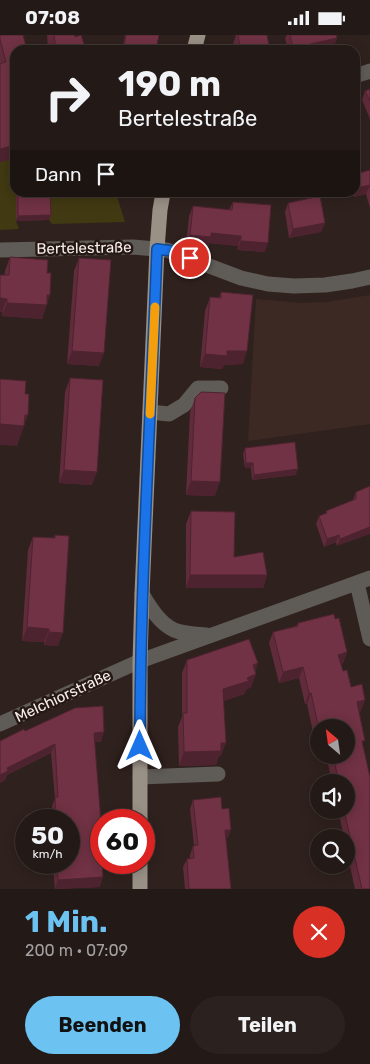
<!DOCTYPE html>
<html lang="de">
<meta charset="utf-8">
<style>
:root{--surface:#231916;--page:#2b221f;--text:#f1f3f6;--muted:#a3a0a1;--line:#403835;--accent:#6cc3f2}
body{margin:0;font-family:Rubik,sans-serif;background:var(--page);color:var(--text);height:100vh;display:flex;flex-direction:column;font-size:19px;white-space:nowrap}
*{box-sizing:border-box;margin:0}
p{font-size:16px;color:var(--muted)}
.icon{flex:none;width:28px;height:28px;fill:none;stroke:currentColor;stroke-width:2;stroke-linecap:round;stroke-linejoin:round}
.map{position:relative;height:854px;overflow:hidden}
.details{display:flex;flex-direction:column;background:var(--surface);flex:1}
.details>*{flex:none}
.banner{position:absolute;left:10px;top:10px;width:350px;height:152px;border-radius:15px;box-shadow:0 2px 12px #0003,0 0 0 1px var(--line);background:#231916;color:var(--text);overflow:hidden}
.needle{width:32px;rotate:331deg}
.controls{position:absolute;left:310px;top:684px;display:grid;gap:10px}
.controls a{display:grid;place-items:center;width:45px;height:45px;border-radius:50%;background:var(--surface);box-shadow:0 2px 12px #0003,0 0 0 1px var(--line);font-size:25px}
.speed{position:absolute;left:15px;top:774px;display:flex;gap:10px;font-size:25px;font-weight:700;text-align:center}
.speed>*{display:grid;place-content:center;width:65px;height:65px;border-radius:50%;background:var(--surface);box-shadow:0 2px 12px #0003,0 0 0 1px var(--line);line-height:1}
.speed small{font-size:12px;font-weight:400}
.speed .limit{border:8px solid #d22;background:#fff;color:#111}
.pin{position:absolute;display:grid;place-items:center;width:42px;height:42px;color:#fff;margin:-21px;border:2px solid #fff;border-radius:50%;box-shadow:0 1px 5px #0007}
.me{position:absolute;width:55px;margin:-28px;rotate:0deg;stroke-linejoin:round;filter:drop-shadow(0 0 4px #0008)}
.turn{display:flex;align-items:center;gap:18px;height:105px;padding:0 25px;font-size:22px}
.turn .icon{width:65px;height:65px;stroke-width:2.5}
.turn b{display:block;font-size:35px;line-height:42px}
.then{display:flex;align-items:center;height:48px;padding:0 25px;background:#0003;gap:10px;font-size:19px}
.round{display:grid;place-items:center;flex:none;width:52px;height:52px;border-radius:26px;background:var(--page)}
.headline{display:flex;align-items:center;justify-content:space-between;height:85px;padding:0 25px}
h1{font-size:30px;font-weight:700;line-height:38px;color:var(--accent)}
.button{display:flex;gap:10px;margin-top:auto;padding:10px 25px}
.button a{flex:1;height:58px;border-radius:30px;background:var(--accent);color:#111;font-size:20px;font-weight:700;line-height:58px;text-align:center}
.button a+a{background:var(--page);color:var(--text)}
.status{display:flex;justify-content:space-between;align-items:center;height:35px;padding:0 25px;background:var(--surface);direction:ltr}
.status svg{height:14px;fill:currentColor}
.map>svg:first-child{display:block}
</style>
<div class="status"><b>07:08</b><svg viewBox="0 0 49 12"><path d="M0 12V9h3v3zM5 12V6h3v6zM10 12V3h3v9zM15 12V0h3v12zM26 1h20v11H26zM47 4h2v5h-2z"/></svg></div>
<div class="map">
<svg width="370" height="854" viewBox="0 0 370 854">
<rect width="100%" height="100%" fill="#2f211e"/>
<path fill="#3d2924" d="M370,260V389L248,406L256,264L302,268L326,267Z"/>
<path fill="#403911" d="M15,123V158H116L125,187L52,189L49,185L48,158L16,159V186L19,194L0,195V127Z"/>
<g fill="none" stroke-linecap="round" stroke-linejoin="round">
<path stroke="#5f5b56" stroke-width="15" d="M355,41L370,36
M0,215L133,212L167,215L241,243L268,249L294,251L325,250L352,246L370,242
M150,377L169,379L184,370L198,353H221
M357,548L370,604
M142,559C150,572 159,588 174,595C184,599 196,599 206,600
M0,689L140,626L370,543
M140,742L218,739"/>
<path stroke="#999086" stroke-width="15" d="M194,15L198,0
M140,785V626L142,559L157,214L160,175L163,158
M140,828V854"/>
</g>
<path fill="#602b3a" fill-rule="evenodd" d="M0,0L15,15V123L0,127Z
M47,0H75V2L86,15H48Z
M125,0H159L156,15H122Z
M236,0H267L270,15H232V12Z
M287,0H336L337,3L333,13L323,15H288L285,3Z
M370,54V84L362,65L365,56Z
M370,135V173L366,159L354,162L352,158H355V139Z
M16,158H50L51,180L49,185L16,186Z
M233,167L265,217L237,215L238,211L209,208L208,212L186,210L189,181L193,171L229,175Z
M288,168L325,188L321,197L289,203L285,177Z
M10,222L47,238V268L42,284L2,281L5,236Z
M79,223L99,331L67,329L74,236Z
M221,257L243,329L224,330L222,334L200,332L205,276L210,262L219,263Z
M70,343L92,450L59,448L65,357Z
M195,363L215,461L186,460L190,377Z
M245,413L296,440L252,445L251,433H245L243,419Z
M370,451L337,511L336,507L324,512L316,489L319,481L326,478V476L353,465L356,457Z
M191,476L234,522L267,540L263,553H186V489Z
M55,500L58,611L44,610V607L22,606L28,515L33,502L54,503Z
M335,584L347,617L343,628L341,629L343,636L351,652L361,676L359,677L363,711L370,854H355L346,813V802H344L338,775H346V748H332L327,724L319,725L307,669H305L299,643L279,648L269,608L273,597L296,591L298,588ZM319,692L346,720H319Z
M187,625L256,639L251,652L246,655L244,659L224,666L221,721H219L216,730L179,731L178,692L182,682V638Z
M25,696L101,707H95L100,852L55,854L53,831L35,833L34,828H69V785H53L52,771L55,764L51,718L7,740L5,745L0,748V706Z
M193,765L222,774L228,803H226L231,854H185L183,832L187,824L190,823V820L193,811H194L190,774Z"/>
<path fill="#4e2330" d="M337,3L333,13L323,15H292L293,13Z
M15,110V123L0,127V114Z
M370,150L366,159L354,162L357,153Z
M51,180L49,185L16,186L18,181Z
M325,188L321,197L289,203L293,194Z
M211,198L241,201L238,211L209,208L208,212L186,210L190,200Z
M241,206L268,208L265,217L237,215Z
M47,260H50L42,284L2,281L7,268Z
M0,263L7,264L2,277H0Z
M72,316L104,318L99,331L67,329Z
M227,316H247L243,329L224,330L222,334L200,332L205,319Z
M25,380H28L17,411L0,410V389Z
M246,428H253L251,433H245Z
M298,434L296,440L252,445L254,440Z
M64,435L97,437L92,450L59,448Z
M191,446L220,447L215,461L186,460Z
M370,492V499L337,511L340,504Z
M339,500L336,507L324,512L327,504Z
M190,540H267L263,553H186Z
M27,592L49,594L44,607L22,606Z
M49,597L63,598L58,611L44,610Z
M347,617L343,628L334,631L338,620Z
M258,628L254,640L256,639L251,652L246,655L244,659L218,668L223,654L253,630Z
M303,632L299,643L279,648L283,637Z
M309,658H311L307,669H305Z
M365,665L361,676L353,678L357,667Z
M104,697L101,707H91L94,698Z
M221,708H226L221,721H219L216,730L179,731L184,717Z
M55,709L51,718L7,740L5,745L0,748V740L7,733Z
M321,720H328L327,724L319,725Z
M225,795H231L228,803L222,804Z
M37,828H55L53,831L35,833Z
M103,842L100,852L55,854L58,845Z"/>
<path fill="#703244" stroke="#4e2330" d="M0,0H23L27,15H15V110L0,114V29L6,27L0,4Z
M54,0H75V2L81,0L86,15H56Z
M126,0H159L156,15H123Z
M238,0H267L270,15H241Z
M290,0H336L337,3L293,13Z
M370,54V66L365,56Z
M370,135V151V150L357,153L355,146V139Z
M18,158H50L51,180L18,181Z
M320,161L325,188L293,194L288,168Z
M233,167L271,170L268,208L241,206V201L211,198V202L190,200L193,171L232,175Z
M10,222L48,225L47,238H51L50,260H47V270L7,268V264L0,263V240H9Z
M79,223L111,225L104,318L72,316Z
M221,257L253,260L247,316H227V321L205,319L210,262L221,263Z
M70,343L103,345L97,437L64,435Z
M0,344L26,346L25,359H29L28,380H25L24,391L0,389Z
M201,357L225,358L220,447L191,446L195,363Z
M295,407L298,434L254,440L253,428H246L245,413Z
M370,451V492L340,504L339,500L327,504L319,481L327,478L326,476L356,464V457Z
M191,476L235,477L234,522L263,517L267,540H190Z
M55,500L69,501L63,598L49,597V594L27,592L33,502L55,503Z
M334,579L335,584L339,583L347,617L338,620L343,636L347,635L351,652L362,649L365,665L357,667L365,706H362L370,742V854H362L344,775H346V748H339L333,720H346V692H319V694L311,658H309L303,632L283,637L273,597L298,591V588Z
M249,604L258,628L253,630L256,639L247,643L249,646L223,654L226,708H221V716L184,717L183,678H187V625Z
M103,671L104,697L94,698L100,774L101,802V828H102L103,842L58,845L57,828H69V785H56L55,762H58L55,709L7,733L8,736L0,740V706L24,694L25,696L75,673Z
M221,762L222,774L229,773L231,795H225L231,854H189L187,824L194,823L193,811L198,810L193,765Z"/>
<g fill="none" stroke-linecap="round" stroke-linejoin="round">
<g stroke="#114b97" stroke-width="12">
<path id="route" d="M140,711C140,545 151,380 157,214L172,216L190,223"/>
</g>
<use href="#route" stroke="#1a73e8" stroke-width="9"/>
<path stroke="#f59e0b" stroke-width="9" d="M150,379L155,272"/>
</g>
<g text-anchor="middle" stroke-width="5" stroke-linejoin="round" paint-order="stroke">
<g font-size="15" fill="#f8efec" stroke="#251815">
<text transform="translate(84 213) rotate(-1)" y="5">Bertelestraße</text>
<text transform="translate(63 661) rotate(-25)" y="5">Melchiorstraße</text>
</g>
</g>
</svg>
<div class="controls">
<a><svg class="needle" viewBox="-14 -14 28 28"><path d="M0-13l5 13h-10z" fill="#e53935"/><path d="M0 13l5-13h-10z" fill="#a3a0a1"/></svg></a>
<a><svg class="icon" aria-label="sound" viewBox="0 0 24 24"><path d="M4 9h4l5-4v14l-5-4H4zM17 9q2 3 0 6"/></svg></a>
<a><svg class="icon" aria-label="search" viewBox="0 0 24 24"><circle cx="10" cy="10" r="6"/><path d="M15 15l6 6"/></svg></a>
</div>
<div class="speed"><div>50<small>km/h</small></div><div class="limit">60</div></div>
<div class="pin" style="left:190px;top:223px;background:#d93025"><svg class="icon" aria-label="arrive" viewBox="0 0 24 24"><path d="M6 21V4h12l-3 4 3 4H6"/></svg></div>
<svg class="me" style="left:140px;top:711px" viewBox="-20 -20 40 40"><path d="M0-17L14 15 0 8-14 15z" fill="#1a73e8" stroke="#fff" stroke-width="4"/></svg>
<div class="banner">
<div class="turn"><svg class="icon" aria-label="right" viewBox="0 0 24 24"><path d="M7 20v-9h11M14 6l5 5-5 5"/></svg><div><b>190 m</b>Bertelestraße</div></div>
<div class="then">Dann<svg class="icon" aria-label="arrive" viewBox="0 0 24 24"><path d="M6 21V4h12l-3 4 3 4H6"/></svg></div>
</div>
</div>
<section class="details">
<div class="headline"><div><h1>1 Min.</h1><p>200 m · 07:09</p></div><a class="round" style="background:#d93025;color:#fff"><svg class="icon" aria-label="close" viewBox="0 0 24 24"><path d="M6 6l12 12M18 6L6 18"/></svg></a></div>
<div class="button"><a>Beenden</a><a>Teilen</a></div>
</section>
